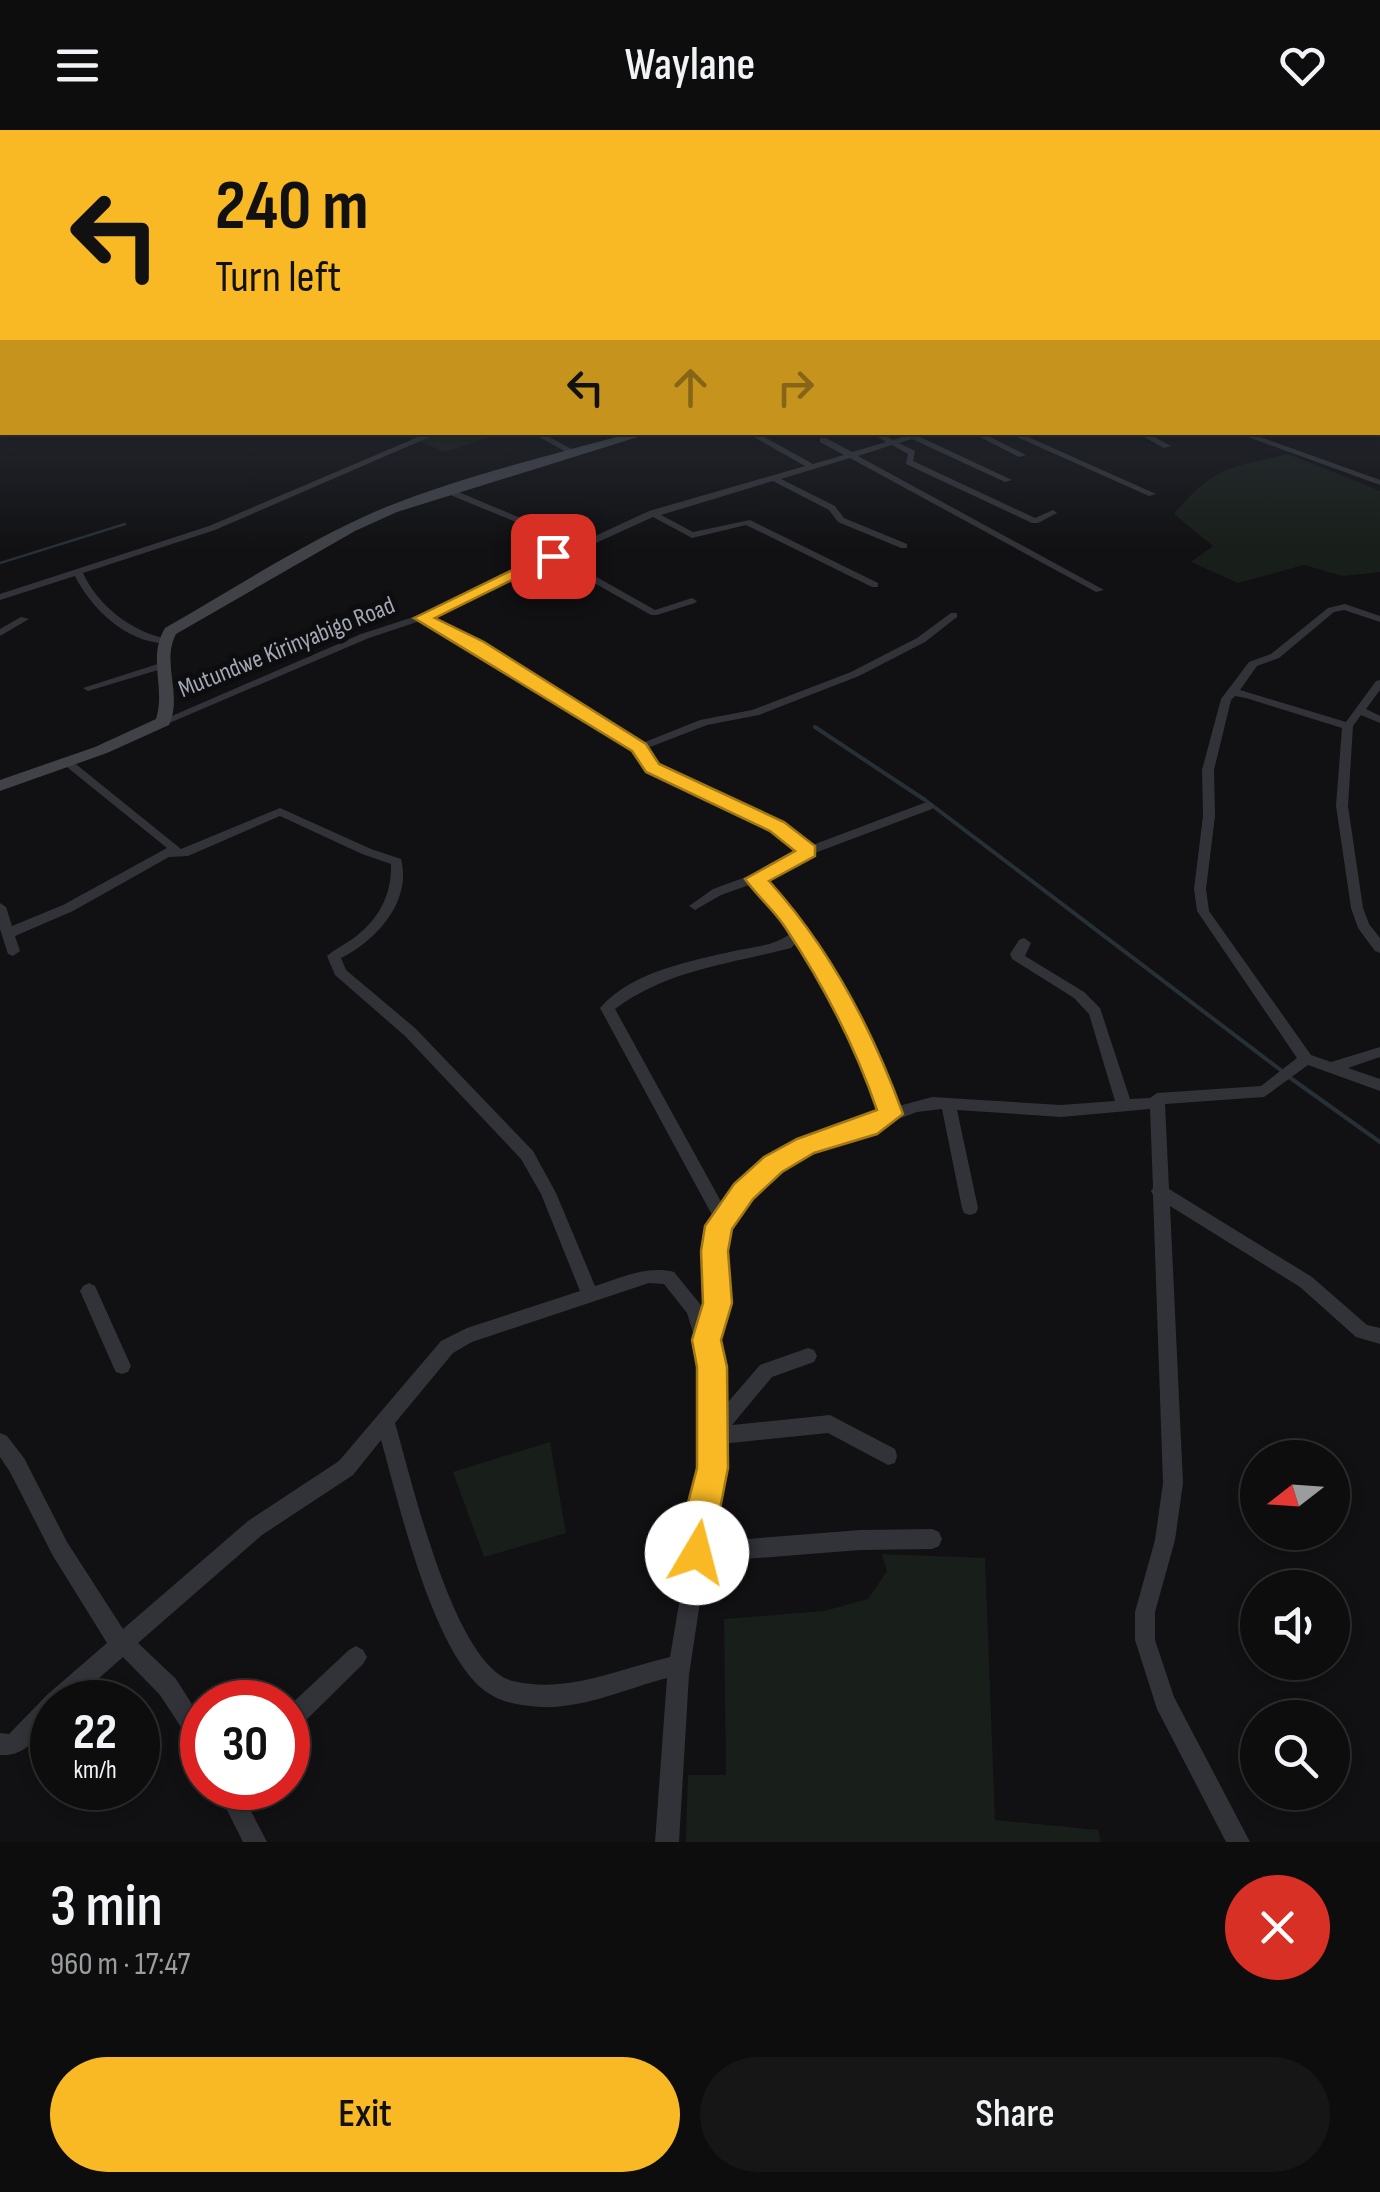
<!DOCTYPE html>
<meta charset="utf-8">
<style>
:root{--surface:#0d0d0e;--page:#161617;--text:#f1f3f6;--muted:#9a9c9e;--line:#2d2d2e;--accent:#f8b924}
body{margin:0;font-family:"Sofia Sans Condensed",sans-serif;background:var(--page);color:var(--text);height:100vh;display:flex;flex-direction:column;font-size:38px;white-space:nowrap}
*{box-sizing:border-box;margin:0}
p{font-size:32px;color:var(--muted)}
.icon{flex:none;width:55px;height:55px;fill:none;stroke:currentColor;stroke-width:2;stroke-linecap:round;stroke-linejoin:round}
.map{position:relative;height:1712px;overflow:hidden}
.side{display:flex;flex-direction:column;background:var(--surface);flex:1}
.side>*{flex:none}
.hud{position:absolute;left:0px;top:0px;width:1380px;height:305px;box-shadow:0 5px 15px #0003,0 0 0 2px var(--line);background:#f8b924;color:#111;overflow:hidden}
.needle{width:65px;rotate:253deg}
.fabs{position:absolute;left:1240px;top:1310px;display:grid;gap:20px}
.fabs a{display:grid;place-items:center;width:110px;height:110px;border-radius:50%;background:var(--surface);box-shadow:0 5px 15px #0003,0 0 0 2px var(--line);font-size:50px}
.speed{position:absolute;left:30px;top:1550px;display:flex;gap:20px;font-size:50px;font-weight:700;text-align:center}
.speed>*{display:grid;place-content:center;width:130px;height:130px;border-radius:50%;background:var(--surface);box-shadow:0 5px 15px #0003,0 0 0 2px var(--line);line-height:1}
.speed small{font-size:25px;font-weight:400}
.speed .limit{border:15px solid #d22;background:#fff;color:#111}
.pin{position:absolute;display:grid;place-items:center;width:85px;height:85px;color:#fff;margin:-42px;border-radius:20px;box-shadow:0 5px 15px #0006}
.me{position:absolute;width:110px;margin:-55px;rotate:8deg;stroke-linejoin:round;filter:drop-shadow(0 0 8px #0008)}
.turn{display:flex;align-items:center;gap:35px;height:210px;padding:0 50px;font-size:45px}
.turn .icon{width:130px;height:130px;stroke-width:2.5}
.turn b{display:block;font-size:70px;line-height:85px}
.lanes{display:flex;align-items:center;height:95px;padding:0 50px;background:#0003;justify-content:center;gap:50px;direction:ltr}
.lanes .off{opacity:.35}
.round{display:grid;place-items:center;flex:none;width:105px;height:105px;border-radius:52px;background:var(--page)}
.head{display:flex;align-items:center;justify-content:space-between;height:170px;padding:0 50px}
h1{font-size:60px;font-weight:600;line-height:75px}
.button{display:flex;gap:20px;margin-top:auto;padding:20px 50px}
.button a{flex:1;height:115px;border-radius:60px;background:var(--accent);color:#111;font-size:40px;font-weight:600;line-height:115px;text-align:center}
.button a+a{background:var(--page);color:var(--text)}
header{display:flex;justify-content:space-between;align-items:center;height:130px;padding:0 50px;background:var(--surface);font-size:45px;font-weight:600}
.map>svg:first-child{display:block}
</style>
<header><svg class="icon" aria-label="menu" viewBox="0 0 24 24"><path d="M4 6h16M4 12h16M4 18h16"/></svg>Waylane<svg class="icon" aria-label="heart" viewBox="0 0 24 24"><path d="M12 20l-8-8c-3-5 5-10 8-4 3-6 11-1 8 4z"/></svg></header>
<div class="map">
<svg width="1380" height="1712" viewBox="0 0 1380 1712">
<rect width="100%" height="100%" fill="#111113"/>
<path fill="#181e19" d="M487,302L494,306L445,322L398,303Z
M1288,324L1380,361V442L1343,446L1304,435L1238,453L1191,432L1213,416L1174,384C1214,336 1229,338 1288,324Z
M550,1312L566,1403L484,1427L453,1342Z
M882,1424L985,1428L995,1690L1098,1700L1101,1712H686L688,1645H726L724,1489L824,1481L868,1469L887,1441Z"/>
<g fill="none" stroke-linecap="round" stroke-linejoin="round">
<path stroke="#273037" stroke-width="2.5" d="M0,433L125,394"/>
<path stroke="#273037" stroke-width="4" d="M815,597L925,670L1282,941
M1289,947L1380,1012"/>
<path fill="#323338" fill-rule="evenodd" d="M1378,192H1380V196H1378Z
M1378,209H1380V213H1378Z
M430,302H441L215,400L83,443C98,476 132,502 168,509V513C129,515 91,479 75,446L0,470V464L209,396Z
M530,302H540L577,322L570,324Z
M745,302H755L813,334L844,325L820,312V308H826L852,322L886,312L870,302H880L893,310L918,302H931L920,307L1012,350L1005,352L912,309L899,313L915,321L913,331L1035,388L1053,380L1057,383L1038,393H1032L906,334L908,324L892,315L858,326L1104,460L1096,462L850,328L781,349L835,376L844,388L907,414V418H901L838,392L829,380L773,351L661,385L693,402L750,390L878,453V457H872L746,395L692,408L653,387L563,428L655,480L692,468L697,471L695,473L657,485H651L555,431L429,488L482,514L640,614L700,590L752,580L851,542L917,508L951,483H957V487L925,512L859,546L759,585L707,595L645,619L656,636L781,694L810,716L924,673H932L934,676L932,679L812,724L787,741L763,750C823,816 861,895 895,977L932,967L1061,975L1115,971L1089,884L1074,868L1012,829L1010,824L1019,810L1024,808L1031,813L1025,826L1084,862L1100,878L1130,969L1150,968L1157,963L1261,956L1297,928L1197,781L1194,759L1203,686L1202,640L1221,569L1249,532L1271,524L1328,478L1345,474L1380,486V492L1344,480L1334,482L1279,528L1257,536L1240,560L1346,592L1376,551L1380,550V560L1366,579L1380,586V593L1361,585L1353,596L1348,676L1363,778L1369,794L1380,808V823L1375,821L1358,798L1351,778L1336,676L1342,598L1246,568L1235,566L1231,570L1214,640L1215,686L1206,759L1209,781L1311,925L1331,932L1380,917V927L1348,938L1380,949V961L1308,935L1264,967L1165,974L1169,1059L1312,1147L1367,1195L1380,1198V1214L1356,1207L1300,1157L1170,1076L1183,1353L1175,1410L1155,1482V1510L1174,1567L1250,1712H1226L1157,1579L1135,1510V1482L1155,1410L1163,1353L1153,1065L1151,1061L1153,1058L1150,979L1061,987L957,980L978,1078L976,1083L970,1085L964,1083L962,1078L942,979L917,982L795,1028L760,1055L726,1098L723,1121L727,1173L714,1213L717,1222L722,1279L760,1235L808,1218L814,1220L817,1226L814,1232L772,1247L732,1295L830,1285L895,1319L897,1326L895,1333L888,1335L828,1303L721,1314L709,1412L860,1400L932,1399L939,1402L942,1409L939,1416L932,1419L860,1420L706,1432L689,1545L679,1712H655L667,1548C625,1559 583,1579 540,1577C523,1576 502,1573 488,1563C433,1526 399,1373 381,1310L353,1345L262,1405L138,1513L176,1549L202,1590V1620L194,1617L160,1565L123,1527L72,1572H52V1591C36,1608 25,1627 0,1625V1603L9,1604L48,1564L107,1513L53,1426L10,1342L0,1327V1303L7,1306L24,1328L67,1412L123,1499L248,1391L339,1331L441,1211L467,1198L580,1161L541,1064L521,1029L405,906L335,845L327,826C335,819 346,814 355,807C379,789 392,764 391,734L362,724L280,686L188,726L169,727L73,781L15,806L20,821L13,826L8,824L0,799V773L6,777L12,796L63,775L167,718L62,633L64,631H72L181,719L280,678L371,719L401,729C412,771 377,810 341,828L346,840L415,898L533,1021L556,1063L595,1156C621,1148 647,1135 674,1142L700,1174L705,1187L709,1173L707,1121L712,1085L600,878C631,842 690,831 734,821C754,817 776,816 792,802L752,754L721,765L695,780L689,776L713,759L779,735L800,721L773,700L648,640L635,620L474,518L420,491L369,508L167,594H159L158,592L361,504L438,479L549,427L550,424H556L574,416L443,362V358H449L580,413L649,381L805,336ZM798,811L843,891L882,982L783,1020L748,1045L724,1077L615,879C667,840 729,834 791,818ZM649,1153L664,1154L687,1183L699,1222L704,1271L701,1306L702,1324L695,1379L670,1527C618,1539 567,1564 513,1551C454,1537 411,1347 395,1293L453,1223L472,1212Z
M970,302H980L1026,325L1019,327Z
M1006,302H1017L1156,364L1149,366Z
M1135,302H1145L1171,316L1164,318Z
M1234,302H1246L1380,350V355Z
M21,487L29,489L0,506V499Z
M164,532L169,535L168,537L88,561L83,558Z
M89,1153L95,1156L131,1236L128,1242L122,1244L116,1242L113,1236L80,1161L83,1156Z
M356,1516L363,1520L367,1527L363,1534L296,1600L288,1603V1577L349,1520Z
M216,1658H239L267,1712H243Z"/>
<path fill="#404248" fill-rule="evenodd" d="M635,302H654L397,382L355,401L176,504C161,533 183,565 169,595L107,623L0,661V650L95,617L156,589C166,558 147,528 165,498C237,457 309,409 386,377C466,345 552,325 635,302Z"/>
</g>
<linearGradient id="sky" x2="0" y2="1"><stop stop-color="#09090a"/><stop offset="0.43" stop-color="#323844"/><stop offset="1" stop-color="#323844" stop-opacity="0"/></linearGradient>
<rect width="1380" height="419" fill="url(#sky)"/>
<path fill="#f8b924" stroke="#a17817" stroke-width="2.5" d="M547,423L560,426L435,488L484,512L646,614L659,634L784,692L815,716V726L769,751C829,817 873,901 903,984L877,1004L814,1023L782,1042L753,1069L732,1099L728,1121L732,1173L721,1210L727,1237L728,1338L709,1435L697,1440L685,1435L680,1423L682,1396L697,1338V1237L692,1210L703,1173L701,1121L705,1096L734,1054L764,1027L797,1009L877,980C855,916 823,854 785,797C774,780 757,766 745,749L795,721L770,701L646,642L632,621L414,488Z"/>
<g text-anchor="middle" stroke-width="10" stroke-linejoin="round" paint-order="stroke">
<g font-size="25" fill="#a2a7b4" stroke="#0d0c0e">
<text transform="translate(286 516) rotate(-22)" y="9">Mutundwe Kirinyabigo Road</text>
</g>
</g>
</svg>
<div class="fabs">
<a><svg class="needle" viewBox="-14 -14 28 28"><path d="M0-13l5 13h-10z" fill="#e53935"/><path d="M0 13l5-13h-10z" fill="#9a9c9e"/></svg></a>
<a><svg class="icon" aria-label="sound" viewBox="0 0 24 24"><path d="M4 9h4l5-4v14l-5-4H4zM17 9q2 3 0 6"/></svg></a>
<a><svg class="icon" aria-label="search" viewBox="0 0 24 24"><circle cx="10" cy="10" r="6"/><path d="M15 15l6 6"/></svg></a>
</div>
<div class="speed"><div>22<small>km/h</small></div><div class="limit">30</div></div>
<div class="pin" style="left:553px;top:426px;background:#d93025"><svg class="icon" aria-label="arrive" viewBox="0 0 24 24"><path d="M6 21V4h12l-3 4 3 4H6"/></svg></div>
<svg class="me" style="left:697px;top:1423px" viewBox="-20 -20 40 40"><circle r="19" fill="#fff"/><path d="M0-13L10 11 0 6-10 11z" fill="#f8b924"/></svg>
<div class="hud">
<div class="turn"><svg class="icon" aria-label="left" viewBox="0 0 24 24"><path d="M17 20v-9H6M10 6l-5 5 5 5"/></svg><div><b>240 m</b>Turn left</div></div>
<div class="lanes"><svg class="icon" aria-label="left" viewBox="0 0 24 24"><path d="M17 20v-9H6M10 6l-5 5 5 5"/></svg><svg class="icon off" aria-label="ahead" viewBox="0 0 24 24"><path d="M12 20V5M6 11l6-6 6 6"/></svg><svg class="icon off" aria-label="right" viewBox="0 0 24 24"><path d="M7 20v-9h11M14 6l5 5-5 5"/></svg></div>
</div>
</div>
<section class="side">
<div class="head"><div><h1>3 min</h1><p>960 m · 17:47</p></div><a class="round" style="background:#d93025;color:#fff"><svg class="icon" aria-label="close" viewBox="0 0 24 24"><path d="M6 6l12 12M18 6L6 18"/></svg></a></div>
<div class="button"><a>Exit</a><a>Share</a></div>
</section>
